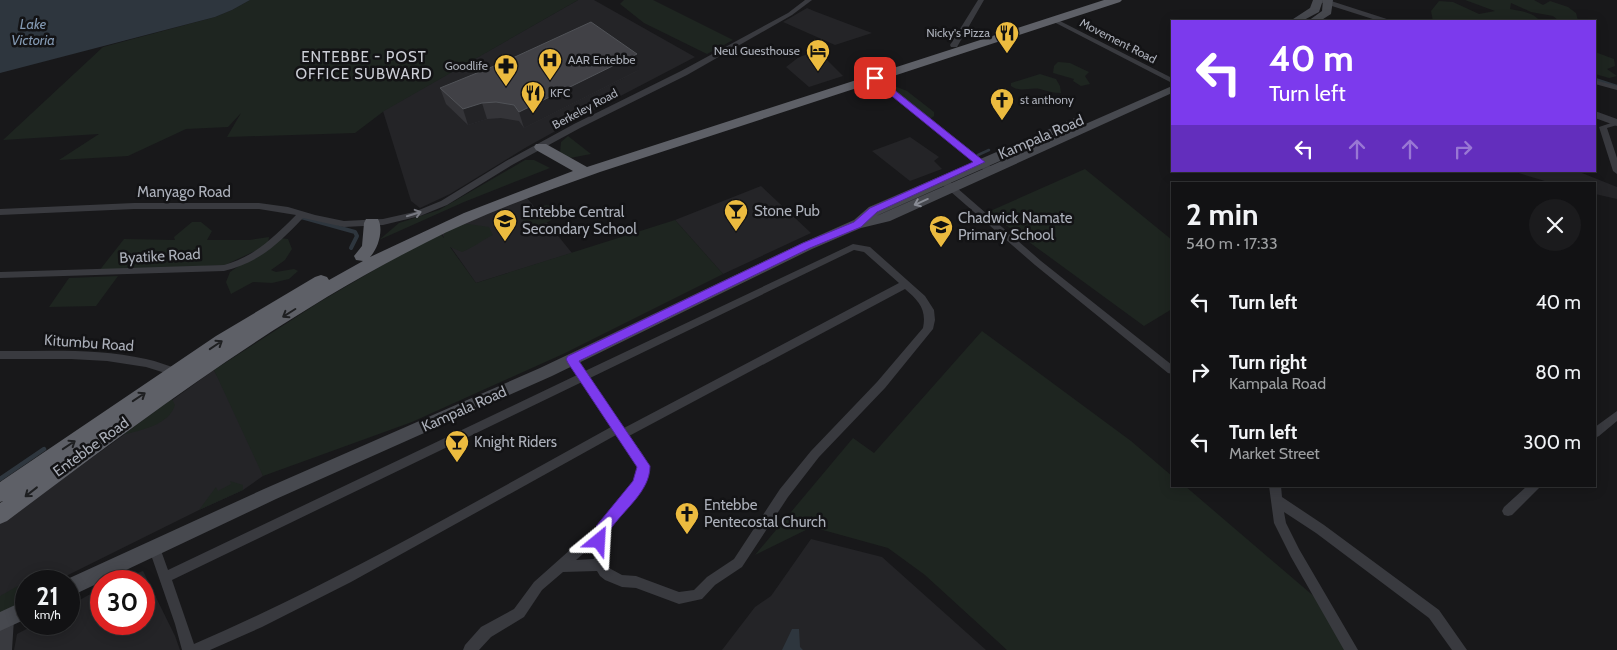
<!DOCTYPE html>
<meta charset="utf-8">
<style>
:root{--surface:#121214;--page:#1b1b1d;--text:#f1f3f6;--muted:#9c9ea0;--line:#313234}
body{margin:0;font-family:Cabin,sans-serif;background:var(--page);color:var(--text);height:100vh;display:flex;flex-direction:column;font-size:19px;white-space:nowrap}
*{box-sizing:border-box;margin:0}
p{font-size:16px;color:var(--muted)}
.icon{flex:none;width:28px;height:28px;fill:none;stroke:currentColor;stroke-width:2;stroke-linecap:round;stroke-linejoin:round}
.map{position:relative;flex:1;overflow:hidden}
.side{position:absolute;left:1171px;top:182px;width:425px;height:305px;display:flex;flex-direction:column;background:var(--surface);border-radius:0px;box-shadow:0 2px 12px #0003,0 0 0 1px var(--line)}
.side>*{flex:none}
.hud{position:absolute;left:1171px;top:20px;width:425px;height:152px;border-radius:0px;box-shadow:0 2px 12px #0003,0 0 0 1px var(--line);background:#7c3aed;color:#fff;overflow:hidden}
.speed{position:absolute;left:15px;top:570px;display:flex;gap:10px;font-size:25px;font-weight:700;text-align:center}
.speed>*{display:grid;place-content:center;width:65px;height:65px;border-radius:50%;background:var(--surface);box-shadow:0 2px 12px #0003,0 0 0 1px var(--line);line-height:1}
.speed small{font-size:12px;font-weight:400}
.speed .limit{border:8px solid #d22;background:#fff;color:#111}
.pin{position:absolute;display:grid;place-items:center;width:42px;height:42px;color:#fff;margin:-21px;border-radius:10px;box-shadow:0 2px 8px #0006}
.me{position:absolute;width:55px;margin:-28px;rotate:27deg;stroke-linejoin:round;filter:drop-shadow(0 0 4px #0008)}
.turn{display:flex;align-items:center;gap:18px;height:105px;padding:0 15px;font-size:22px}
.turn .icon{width:65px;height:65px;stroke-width:2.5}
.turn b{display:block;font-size:35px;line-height:42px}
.lanes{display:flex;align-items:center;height:48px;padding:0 15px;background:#0003;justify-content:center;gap:25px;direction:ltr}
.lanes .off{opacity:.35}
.round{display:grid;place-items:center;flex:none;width:52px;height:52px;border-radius:26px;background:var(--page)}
.headline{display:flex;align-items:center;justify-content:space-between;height:85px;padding:0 15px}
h1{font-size:30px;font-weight:700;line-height:38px}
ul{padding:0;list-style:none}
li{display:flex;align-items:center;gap:15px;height:70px;padding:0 15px}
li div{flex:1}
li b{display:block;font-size:19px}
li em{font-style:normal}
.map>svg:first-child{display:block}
</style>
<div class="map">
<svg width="1617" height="650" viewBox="0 0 1617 650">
<rect width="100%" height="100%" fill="#18181a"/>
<path fill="#242427" d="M578,0H594L695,57L586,114L525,148L450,194L420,208L411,201L383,111Z
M807,8L814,11L872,33L835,45L783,22Z
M818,51L843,76L809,87L786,67L799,57Z
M910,137L939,157L934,161L942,169L910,181L872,151Z
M1512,171H1577L1617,187V199L1595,194V184H1555Z
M761,186L811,233L723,274L675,220Z
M523,193L572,253L476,283L439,230Z
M214,370L251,440L263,476L243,490L199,510L56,581H26L0,611V524Z
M811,539L882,557L986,650H722L755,607L771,596Z
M143,571L175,636L180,650H14L17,634L36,624H69V606L101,588V624H144V581H116Z"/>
<path fill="#1e2520" d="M250,0H578L384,111L355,133L227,137L241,113L228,127L186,129L128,156L59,160L99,134L3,140L103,47L215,17L232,10Z
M624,0H653L733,40L707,54L644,23L620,4Z
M1465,0H1534L1543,5L1550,1L1568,7L1576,13L1578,21H1559L1553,16L1531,12L1511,3L1510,9C1521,11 1533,12 1540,21H1433L1431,11L1439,1L1453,2L1479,14L1495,11Z
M1595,52L1614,59L1615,66L1607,69L1617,76L1609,78L1595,74Z
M1058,62L1070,63L1089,72L1085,76L1090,84L1081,86L1073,81L1074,79L1053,73L1054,66Z
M1040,74L1056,79L1060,86L1061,93C1053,93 1047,91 1040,89C1029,87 1021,93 1011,86V83Z
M889,84L907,91L934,112V116L930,119L889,87Z
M568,136L591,154L570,158L560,153L561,142Z
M525,160H534L550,168L464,202L379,240L399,223L439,210Z
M1085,169L1172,240V309L1144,326L988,212Z
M546,205L561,208C556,221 546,223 534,226L523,221L532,210Z
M675,220L723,274L563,354L412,422L263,476L214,370L318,303L439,232L444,238V232L449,226L468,224L489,227L493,235C482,240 473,248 462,252L450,247L476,283Z
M192,222H201L212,231L207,240H250L269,237L268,243L255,251L225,265L99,271L124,239L175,240L174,237Z
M280,238L288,239L292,249L285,260L271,270L276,272L294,269L298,271L289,279L272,283L253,282L231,294L226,282L230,272Z
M118,276L96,306L49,307L69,278Z
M982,331L1131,441L1172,476V486H1185L1330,610L1352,650H1007L925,575L888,548L812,527L755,555L853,438L874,453Z
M172,399L175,405C169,425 141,430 123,435Z
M230,481L243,485V490L199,510L216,487L218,491L231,484Z
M34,577L54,581H26V601L0,613V596Z"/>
<path fill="#2e363e" d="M0,0H250L232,10L215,17L0,73Z
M792,629H799L800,647L803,650H782Z"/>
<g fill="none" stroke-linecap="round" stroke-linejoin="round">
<path stroke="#2e363e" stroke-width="2.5" d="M1595,79L1617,86
M978,155L989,150"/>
<path stroke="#2e363e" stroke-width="4" d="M301,217L355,232L357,236L351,248"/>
<path stroke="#2e363e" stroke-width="4.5" d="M0,479L44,449"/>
<path fill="#393a3f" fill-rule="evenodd" d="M805,0H812L792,15L687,75L580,128L512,165L447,205L420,216L383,225L344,227L303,218C278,244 260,262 224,271L0,278V272L224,265C254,257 274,237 296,215L259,209H134L0,215V209L134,203H259L288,207L315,215L344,221L383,219L414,212L441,201L506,161L574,124L681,71L788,13Z
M978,0H984L957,47H951L950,45Z
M1052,19H1056L1172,78V83L1052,21Z
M872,76H878L994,169V173H988L872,80Z
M1595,80L1617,86V90L1595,84Z
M1617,121V125L1607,128L1617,158V174L1613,171L1599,127Z
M946,180L949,181L1041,261L1172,365V374L1168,373L1035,265L943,185V181Z
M853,244L870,247L925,296L934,310L935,320L933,329L885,388L819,457L788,497L742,567L715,585L702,599L679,604L636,588L622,587L605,580L600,576L597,571L563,572L542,590L524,617L491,637L479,650H463L465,645L481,627L514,609L534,582L598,525L633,482L637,473V467L616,435L351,582L262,627L210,650H182L175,624L149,549L151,545L155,543L159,545L168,570L577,375L567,359L568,356H576L585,371ZM854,250L864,252L899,283L624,428L590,378ZM905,289C918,300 927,309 923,328L877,382L811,451L780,489L734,559L707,577L694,590L679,592L636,576L622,575L609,568C605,559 604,543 607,533C613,515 655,487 648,465C645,455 635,444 629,436ZM582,382L611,427C474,502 338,582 194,644L172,580ZM593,545L594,559L576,560Z
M0,351C48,351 98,348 146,359C157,361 168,366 179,369L180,372L179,375L175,376L146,367L107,361L71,359H0Z
M1617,411V421L1599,436L1595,438V427Z
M1269,486H1281L1282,497L1324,525L1439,610L1467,650H1452L1429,618L1316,533L1284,512L1286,523L1299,549L1358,650H1344L1291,557L1274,523Z
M1527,486H1541L1512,515L1508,516L1504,515L1502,511L1504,507Z
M7,613L12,615L14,619L12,650H0V619L2,615Z"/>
<path fill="#393a3f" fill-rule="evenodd" d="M1313,0H1328L1393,21H1379Z
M1595,111L1617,119V126L1595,118Z"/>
<path fill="#47494f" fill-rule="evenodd" d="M1313,0H1323L1319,12L1302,21H1290L1310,8Z
M1323,0H1333L1331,14L1320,21H1308L1322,11Z
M1172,86V93L890,221L861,228L812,249L552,376L276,499L69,597V581H63L264,489L540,368L802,243L854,220L869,207L1075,118H1083L1085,121L1083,124L876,216L881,214Z
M26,600V619L0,631V612Z"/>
<path fill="#5e6067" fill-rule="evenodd" d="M1104,0H1122L1120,2L600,172C541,193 481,214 425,243C276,318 140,421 7,521L0,524V503L3,501L0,502V482L216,336L315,277L321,275L327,277L329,280L363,261L356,260L354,256L362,246L364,223L366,219H378C384,230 378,249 370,257L464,213L573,171L536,150L534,147L536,144H546L587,167Z"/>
</g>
<path fill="#343438" d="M639,70L524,128L519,121L501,118L487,119L468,125L446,104L440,88Z"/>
<path fill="#232326" d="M637,54L639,70L524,128L519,112Z
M482,103L487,119L468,125L463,109Z"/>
<path fill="#414146" stroke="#515358" d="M591,22L637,54L519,112L514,105L496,102L482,103L463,109L440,88L504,62Z"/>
<defs><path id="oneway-shaft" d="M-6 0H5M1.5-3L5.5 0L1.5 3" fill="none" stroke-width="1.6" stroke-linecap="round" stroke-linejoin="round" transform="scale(1.25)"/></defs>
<use stroke="#888b94" href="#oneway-shaft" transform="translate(921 202) rotate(156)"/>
<use stroke="#787a82" href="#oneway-shaft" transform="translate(414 214) rotate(-17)"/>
<g stroke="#1e1f21">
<use href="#oneway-shaft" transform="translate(289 313) rotate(148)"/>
<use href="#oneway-shaft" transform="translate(216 345) rotate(-34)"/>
<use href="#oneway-shaft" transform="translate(139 397) rotate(-34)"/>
<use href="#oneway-shaft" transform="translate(69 445) rotate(-34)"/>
<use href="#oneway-shaft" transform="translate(31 492) rotate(142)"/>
</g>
<path fill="#7c3aed" stroke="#51269a" d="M872,77H878L985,162L877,212L861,227L810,248L579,361L650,466C650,492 623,510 610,530C607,535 607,541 604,545L599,547L594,545L592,541L597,525L633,481L637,467L568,363L566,359L568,356L803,243L854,222L870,208L973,162L872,80Z"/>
<defs>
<g id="restaurant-pin" transform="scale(1.25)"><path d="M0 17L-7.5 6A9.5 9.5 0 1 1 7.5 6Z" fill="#ecbb3f" stroke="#131315"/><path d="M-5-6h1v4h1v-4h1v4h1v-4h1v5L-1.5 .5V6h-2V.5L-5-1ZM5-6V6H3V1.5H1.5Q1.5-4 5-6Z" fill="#111"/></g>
<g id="hotel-pin" transform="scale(1.25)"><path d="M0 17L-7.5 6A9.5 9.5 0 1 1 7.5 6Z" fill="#ecbb3f" stroke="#131315"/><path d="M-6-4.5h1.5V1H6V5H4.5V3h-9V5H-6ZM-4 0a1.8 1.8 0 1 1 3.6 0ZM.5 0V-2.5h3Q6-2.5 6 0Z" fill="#111"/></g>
<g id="hospital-pin" transform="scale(1.25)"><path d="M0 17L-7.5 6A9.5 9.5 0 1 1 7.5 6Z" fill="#ecbb3f" stroke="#131315"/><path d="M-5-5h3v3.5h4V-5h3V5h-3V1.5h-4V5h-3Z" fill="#111"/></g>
<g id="pharmacy-pin" transform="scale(1.25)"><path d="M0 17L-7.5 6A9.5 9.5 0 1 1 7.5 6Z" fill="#ecbb3f" stroke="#131315"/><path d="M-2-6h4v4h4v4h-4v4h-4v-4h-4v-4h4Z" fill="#111"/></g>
<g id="church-pin" transform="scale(1.25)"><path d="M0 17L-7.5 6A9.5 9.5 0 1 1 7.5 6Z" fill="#ecbb3f" stroke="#131315"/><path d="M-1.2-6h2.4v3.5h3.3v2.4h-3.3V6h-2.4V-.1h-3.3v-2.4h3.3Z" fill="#111"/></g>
<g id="bar-pin" transform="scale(1.25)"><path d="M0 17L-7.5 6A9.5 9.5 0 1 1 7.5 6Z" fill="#ecbb3f" stroke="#131315"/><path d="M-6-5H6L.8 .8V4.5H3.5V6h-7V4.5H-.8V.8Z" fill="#111"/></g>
<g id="school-pin" transform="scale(1.25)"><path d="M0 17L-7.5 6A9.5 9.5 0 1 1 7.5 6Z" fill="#ecbb3f" stroke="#131315"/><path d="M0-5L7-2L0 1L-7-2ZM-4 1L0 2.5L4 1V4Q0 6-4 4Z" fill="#111"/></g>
</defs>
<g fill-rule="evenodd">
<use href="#restaurant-pin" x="1007" y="33"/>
<use href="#hotel-pin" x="818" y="51"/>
<use href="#hospital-pin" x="550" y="60"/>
<use href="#pharmacy-pin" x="506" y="66"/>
<use href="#restaurant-pin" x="533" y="93"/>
<use href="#church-pin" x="1002" y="100"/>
<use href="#bar-pin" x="736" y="211"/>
<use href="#school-pin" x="505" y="221"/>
<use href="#school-pin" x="941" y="227"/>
<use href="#bar-pin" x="457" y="442"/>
<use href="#church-pin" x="687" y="514"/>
</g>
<g text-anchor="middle" stroke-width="5" stroke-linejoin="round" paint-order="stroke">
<g font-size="12" fill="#abafb9" stroke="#131315" text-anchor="end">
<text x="990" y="37">Nicky's Pizza</text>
<text x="800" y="55">Neul Guesthouse</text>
<text x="568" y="64" text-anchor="start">AAR Entebbe</text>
<text x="488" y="70">Goodlife</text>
<text x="550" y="97" text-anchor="start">KFC</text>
<text x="1020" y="104" text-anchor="start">st anthony</text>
</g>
<g font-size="12" fill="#abafb9" stroke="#131315">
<text transform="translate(1118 41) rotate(27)" y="4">Movement Road</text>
<text transform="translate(585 109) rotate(-28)" y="4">Berkeley Road</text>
</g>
<g font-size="14" font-style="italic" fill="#849ab3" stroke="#131315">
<text x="33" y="29">Lake<tspan x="33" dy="16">Victoria</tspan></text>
</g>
<g font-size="15" letter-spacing="1" fill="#ccced6" stroke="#131315">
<text x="364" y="62">ENTEBBE - POST<tspan x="364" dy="17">OFFICE SUBWARD</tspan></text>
</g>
<g font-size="15" fill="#abafb9" stroke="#131315">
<text transform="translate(1041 137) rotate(-23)" y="5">Kampala Road</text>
<text x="184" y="197">Manyago Road</text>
<text transform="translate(160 256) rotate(-3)" y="5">Byatike Road</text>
<text transform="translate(89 343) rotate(4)" y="5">Kitumbu Road</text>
<text transform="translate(464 409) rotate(-24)" y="5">Kampala Road</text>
<text transform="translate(91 447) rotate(-36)" y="5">Entebbe Road</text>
</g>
<g font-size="15" fill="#abafb9" stroke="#131315" text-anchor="start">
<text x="754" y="216">Stone Pub</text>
<text x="522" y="217">Entebbe Central<tspan x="522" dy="17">Secondary School</tspan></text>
<text x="958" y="223">Chadwick Namate<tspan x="958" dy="17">Primary School</tspan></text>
<text x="474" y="447">Knight Riders</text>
<text x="704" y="510">Entebbe<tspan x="704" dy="17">Pentecostal Church</tspan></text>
</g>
</g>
</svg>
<div class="speed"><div>21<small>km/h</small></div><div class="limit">30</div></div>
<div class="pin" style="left:875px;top:78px;background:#d93025"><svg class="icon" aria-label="arrive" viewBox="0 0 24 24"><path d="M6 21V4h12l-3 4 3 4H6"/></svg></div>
<svg class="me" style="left:599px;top:541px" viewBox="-20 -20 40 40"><path d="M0-17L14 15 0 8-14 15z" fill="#7c3aed" stroke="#fff" stroke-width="4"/></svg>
<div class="hud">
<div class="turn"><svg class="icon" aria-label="left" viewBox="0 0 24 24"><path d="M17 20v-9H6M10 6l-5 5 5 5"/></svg><div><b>40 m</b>Turn left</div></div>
<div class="lanes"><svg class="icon" aria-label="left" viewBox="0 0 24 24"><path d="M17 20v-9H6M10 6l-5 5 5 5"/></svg><svg class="icon off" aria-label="ahead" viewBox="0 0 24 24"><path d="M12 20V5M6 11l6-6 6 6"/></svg><svg class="icon off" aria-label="ahead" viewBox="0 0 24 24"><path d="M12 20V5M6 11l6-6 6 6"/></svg><svg class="icon off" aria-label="right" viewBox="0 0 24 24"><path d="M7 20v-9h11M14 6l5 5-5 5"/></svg></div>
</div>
<section class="side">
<div class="headline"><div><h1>2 min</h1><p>540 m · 17:33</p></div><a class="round"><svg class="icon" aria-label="close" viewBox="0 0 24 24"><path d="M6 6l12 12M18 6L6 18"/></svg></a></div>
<ul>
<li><svg class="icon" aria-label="left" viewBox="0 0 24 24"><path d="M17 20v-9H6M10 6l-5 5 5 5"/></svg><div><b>Turn left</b></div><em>40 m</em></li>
<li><svg class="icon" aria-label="right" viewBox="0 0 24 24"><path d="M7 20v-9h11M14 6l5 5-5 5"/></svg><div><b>Turn right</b><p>Kampala Road</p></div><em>80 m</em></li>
<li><svg class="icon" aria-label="left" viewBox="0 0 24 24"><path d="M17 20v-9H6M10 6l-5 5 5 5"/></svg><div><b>Turn left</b><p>Market Street</p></div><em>300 m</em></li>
</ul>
</section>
</div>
